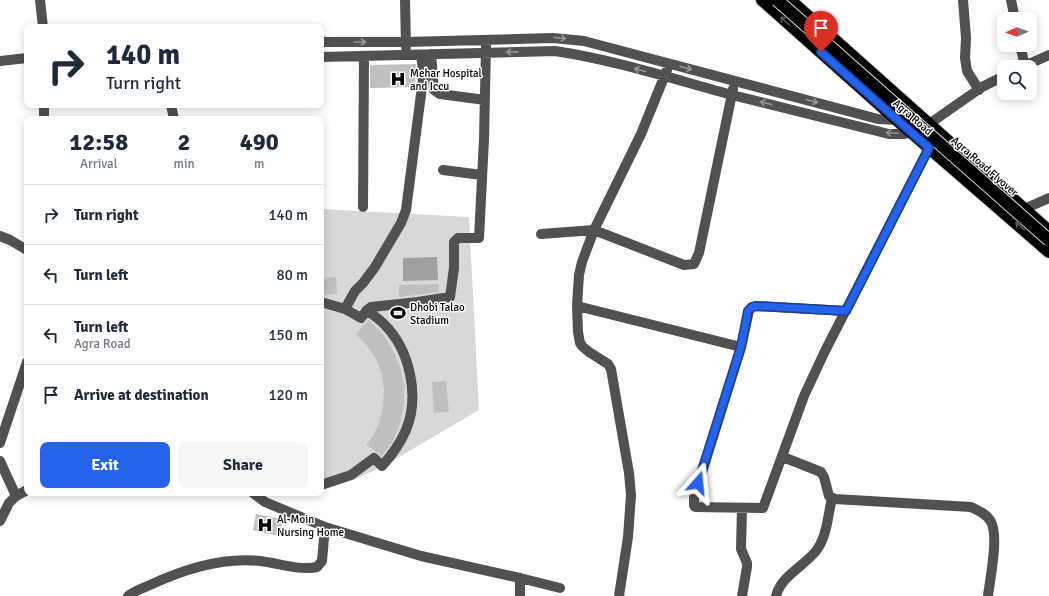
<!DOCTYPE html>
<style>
:root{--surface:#fff;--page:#f6f6f7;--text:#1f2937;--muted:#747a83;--line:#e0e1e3;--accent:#2563eb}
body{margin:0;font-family:Signika,sans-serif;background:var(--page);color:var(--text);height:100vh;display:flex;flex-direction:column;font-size:15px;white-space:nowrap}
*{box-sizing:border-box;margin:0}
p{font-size:13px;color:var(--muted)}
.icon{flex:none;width:22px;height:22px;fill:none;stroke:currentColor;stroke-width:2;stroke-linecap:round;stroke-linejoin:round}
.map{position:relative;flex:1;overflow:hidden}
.drawer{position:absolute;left:24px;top:116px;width:300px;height:380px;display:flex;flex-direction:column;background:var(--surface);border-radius:8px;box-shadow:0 2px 10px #0003}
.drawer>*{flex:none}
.hud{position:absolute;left:24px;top:24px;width:300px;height:84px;border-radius:8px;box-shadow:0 2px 10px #0003;background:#fff;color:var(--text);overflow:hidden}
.needle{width:26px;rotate:268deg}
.fabs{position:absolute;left:997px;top:12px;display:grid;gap:8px}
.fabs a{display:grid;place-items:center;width:40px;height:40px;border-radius:8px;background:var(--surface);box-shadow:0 2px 10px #0003;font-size:20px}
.pin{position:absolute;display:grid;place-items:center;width:34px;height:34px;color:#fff;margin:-41px -17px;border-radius:50% 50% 50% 0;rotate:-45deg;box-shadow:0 0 4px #0007}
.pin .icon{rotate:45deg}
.me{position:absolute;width:44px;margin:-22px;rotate:18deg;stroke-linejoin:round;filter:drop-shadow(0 0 3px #0008)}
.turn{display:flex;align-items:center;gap:14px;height:84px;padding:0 16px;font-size:18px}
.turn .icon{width:52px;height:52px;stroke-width:2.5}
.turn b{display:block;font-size:28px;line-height:34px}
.eta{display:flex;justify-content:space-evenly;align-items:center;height:68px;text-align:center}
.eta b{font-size:24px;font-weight:800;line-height:28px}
.primary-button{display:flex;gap:8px;margin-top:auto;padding:8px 16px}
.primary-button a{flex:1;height:46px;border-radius:8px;background:var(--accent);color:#fff;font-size:16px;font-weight:800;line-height:46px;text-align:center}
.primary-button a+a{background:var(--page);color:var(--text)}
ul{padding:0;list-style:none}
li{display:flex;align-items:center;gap:12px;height:60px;padding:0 16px;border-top:1px solid var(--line)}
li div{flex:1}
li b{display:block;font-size:15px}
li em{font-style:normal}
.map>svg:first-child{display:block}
</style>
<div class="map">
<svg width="1049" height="596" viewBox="0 0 1049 596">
<rect width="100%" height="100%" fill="#fff"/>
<path fill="#d8d8d8" d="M321,209L469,217L479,410L382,467L356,479L321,490Z"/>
<path fill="#9f9f9f" d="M437,257L438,280L403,281V258Z"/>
<path fill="#c0c0c0" d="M416,64L415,87L370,88V65Z
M336,277L337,294L321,295V278Z
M438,284L439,292L399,297V285Z
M369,320L383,334L393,350L400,367L404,386V405L400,424L393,441L382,456L366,445L372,438L379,423L383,407L384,391L382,375L376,359L367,346L356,334Z
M446,381L449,412L434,413L432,382Z
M256,514L283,519L279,536L253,530Z"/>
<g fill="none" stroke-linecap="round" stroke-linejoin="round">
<g stroke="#dbdbdb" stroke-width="14">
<path id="highway" d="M762,0L898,121L1049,252
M790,0L1049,231"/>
</g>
<path stroke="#515151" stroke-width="10" d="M40,0L43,27
M405,0L406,47
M963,0L966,38L965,58L967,71L979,90
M1011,0L1015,19
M321,42H406L553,38L584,41L878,119L900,120
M1020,45L1025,66
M431,54L434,90L440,94L485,100
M321,57L555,51C615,60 673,79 732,95C784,108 837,121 889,134H904L929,124L982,87L1004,76
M0,61L27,58
M1022,67L1049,55
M44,105V119
M171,105L174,119
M443,170L482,175
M363,207L364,57
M1024,209L1049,198
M541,234L594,230L684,265L694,264L699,253L733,89
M0,236L10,240L27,250
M321,302L345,309L361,318L367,310C373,315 379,319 384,324C410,350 420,396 406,430C400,444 392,455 382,466L374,458L351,475L321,485
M577,306L741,347
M345,309L355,291L363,283L375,267L401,223L406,210L423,79V70L421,55
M367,310L371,307L418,302L450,297L454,268V242L458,238H479L484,139L486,46
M846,311L756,306L752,307L749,311L741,347L694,498V505L695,507L763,508L804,396L825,351L929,148L932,142
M0,443L27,362
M783,457L821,472L824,477L829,496L835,499L971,507C979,511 987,514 991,522C999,536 990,579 988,596
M0,461L16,496
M253,493L265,502L325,527L421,556L520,578V596
M742,508L741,549L747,563V567L742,596
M0,521L9,503L16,496L27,490
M520,578L560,588
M128,596C134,591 143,588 150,585C182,570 223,557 260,561C278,563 299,571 317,567L322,561L325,527
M619,596L628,537L631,495L629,473L611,369L608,364L589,352L583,347L580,343L578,332L577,306L579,275L582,262L594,230L641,134L667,70
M776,596C781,576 804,566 816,551C827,537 828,515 832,498"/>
<use href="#highway" stroke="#000" stroke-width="12"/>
<g stroke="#dbdbdb" stroke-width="14" stroke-linecap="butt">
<path id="highway-bridge" d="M777,0L1049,240"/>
</g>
<use href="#highway-bridge" stroke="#000" stroke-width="12"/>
</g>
<defs><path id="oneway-shaft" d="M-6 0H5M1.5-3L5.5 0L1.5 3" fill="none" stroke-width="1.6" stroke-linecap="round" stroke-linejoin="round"/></defs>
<g stroke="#595959">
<use href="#oneway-shaft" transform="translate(785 21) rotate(-138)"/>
<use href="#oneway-shaft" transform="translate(1020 226) rotate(-139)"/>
</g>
<g stroke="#979797">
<use href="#oneway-shaft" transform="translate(560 38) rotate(6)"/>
<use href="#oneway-shaft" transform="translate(360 42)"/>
<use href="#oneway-shaft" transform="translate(512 52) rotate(179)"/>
<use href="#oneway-shaft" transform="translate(686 68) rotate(15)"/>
<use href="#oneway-shaft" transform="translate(640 70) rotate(-166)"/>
<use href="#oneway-shaft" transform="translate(812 101) rotate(15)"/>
<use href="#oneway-shaft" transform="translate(766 103) rotate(-166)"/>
<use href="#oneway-shaft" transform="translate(892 133) rotate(-177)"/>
</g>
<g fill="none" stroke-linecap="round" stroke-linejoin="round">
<g stroke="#184099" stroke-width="10">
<path id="route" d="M698,483L741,347L748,311L752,307L756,306L846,311L929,148L821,52"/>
</g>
<use href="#route" stroke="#2563eb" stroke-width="7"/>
</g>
<defs>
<g id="hospital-bare" transform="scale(1.2)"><path d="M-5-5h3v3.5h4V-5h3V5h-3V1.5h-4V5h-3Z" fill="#000" stroke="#fff" stroke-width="2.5" paint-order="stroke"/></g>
<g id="stadium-bare" transform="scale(1.2)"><path d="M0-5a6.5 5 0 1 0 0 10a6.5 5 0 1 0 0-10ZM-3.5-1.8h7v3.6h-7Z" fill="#000" stroke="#fff" stroke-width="2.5" paint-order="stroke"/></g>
</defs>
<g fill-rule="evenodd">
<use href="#hospital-bare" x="398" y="79"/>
<use href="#stadium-bare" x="398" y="313"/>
<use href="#hospital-bare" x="265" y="525"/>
</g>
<g text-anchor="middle" stroke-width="3" stroke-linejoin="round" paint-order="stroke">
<g font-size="11" fill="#000" stroke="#fff" text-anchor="start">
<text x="410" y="77">Mehar Hospital<tspan x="410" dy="13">and Iccu</tspan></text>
<text x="410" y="311">Dhobi Talao<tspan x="410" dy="13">Stadium</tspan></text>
<text x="277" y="523">Al-Moin<tspan x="277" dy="13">Nursing Home</tspan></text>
</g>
<g font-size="11" fill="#000" stroke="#fff">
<text transform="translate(913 117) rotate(41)" y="4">Agra Road</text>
<text transform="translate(985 166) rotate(41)" y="4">Agra Road Flyover</text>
</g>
</g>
</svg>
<div class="fabs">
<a><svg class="needle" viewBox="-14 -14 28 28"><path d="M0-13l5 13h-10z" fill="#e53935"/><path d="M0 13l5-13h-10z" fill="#747a83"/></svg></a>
<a><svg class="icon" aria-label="search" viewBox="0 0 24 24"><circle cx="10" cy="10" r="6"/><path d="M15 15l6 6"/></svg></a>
</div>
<div class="pin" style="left:821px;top:52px;background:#d93025"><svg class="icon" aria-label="arrive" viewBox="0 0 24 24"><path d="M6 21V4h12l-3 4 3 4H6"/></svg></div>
<svg class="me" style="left:698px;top:483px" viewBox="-20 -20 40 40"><path d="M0-17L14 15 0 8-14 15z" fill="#2563eb" stroke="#fff" stroke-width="4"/></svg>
<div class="hud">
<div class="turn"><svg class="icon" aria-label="right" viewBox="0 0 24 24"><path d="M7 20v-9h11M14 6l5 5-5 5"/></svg><div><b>140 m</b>Turn right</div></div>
</div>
<section class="drawer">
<div class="eta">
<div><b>12:58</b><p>Arrival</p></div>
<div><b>2</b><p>min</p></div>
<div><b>490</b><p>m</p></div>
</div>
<ul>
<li><svg class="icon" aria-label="right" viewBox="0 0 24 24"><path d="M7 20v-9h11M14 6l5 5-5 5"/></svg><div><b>Turn right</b></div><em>140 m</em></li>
<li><svg class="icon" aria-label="left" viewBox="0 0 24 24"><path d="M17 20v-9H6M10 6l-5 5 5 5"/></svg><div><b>Turn left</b></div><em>80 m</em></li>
<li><svg class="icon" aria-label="left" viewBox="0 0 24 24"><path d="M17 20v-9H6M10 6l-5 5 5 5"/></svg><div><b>Turn left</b><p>Agra Road</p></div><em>150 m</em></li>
<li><svg class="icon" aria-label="arrive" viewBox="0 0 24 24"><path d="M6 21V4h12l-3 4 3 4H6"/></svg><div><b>Arrive at destination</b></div><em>120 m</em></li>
</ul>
<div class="primary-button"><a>Exit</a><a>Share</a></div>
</section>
</div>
